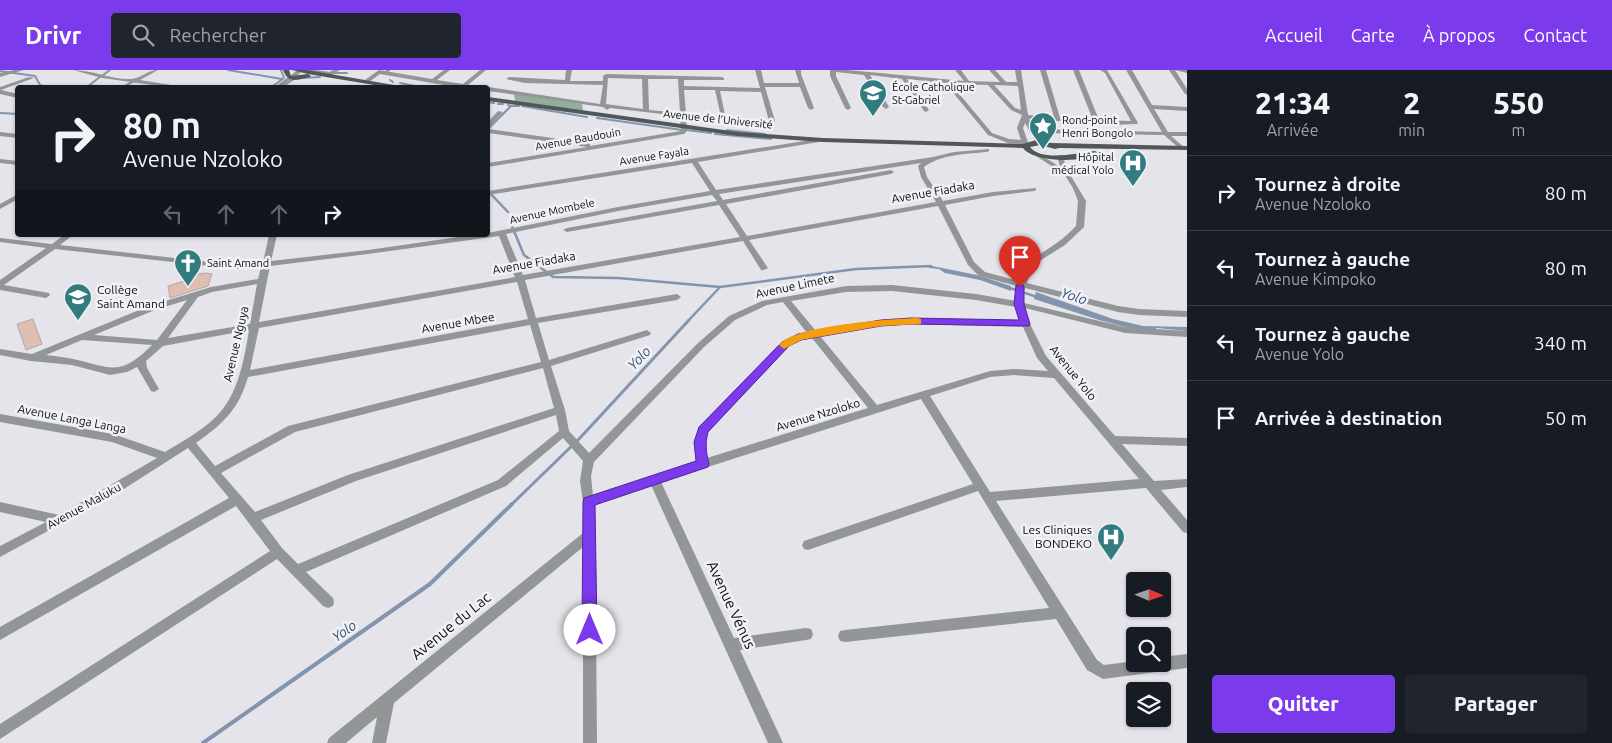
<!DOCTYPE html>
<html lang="fr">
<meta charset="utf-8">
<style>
:root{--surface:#171b24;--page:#20242c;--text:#f1f3f6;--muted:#9ea1a6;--line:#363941;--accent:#7c3aed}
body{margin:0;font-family:Ubuntu,sans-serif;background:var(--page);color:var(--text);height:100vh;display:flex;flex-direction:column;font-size:19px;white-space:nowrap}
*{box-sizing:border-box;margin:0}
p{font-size:16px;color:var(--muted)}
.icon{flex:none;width:28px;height:28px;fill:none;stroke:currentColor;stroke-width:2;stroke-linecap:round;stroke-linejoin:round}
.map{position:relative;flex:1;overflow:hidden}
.panel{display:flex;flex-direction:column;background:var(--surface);width:425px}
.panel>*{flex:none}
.hud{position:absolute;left:15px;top:15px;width:475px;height:152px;border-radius:5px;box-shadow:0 1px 4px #0004;background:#171b24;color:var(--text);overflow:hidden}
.needle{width:32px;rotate:92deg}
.fabs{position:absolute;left:1126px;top:502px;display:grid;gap:10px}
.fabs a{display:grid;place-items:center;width:45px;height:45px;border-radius:5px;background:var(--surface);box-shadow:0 1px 4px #0004;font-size:25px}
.pin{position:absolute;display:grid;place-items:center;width:42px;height:42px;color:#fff;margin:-51px -21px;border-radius:50% 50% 50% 0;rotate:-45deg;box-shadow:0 0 5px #0007}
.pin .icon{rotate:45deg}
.me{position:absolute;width:55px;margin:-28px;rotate:0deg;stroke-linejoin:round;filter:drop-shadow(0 0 4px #0008)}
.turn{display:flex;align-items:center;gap:18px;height:105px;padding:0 25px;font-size:22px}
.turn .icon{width:65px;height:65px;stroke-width:2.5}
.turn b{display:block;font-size:35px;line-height:42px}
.lanes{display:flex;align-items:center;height:48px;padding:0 25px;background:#0003;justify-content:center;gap:25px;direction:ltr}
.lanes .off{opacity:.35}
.eta{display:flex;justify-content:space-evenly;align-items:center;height:85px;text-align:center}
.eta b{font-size:30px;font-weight:800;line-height:35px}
.button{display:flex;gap:10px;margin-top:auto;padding:10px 25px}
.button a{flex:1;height:58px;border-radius:5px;background:var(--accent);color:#fff;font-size:20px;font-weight:800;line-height:58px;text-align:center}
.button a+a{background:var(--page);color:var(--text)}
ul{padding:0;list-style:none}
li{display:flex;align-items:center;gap:15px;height:75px;padding:0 25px;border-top:1px solid var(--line)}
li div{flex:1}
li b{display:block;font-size:19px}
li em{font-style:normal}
header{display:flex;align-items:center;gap:30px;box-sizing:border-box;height:70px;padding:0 25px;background:var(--accent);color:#fff}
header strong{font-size:24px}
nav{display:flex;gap:28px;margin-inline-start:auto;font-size:18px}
.search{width:350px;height:45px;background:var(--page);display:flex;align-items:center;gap:12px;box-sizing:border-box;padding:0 18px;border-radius:5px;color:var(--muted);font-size:19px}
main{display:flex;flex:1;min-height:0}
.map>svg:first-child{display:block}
</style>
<header>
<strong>Drivr</strong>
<div class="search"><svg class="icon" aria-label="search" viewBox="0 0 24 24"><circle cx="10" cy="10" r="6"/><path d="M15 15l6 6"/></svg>Rechercher</div>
<nav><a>Accueil</a><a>Carte</a><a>À propos</a><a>Contact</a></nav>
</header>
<main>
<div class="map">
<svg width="1187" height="673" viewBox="0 0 1187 673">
<rect width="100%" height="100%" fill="#e4e4ea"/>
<path fill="#91af9b" d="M514,24L582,34L583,41L515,31Z"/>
<path fill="#8394ad" d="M927,195L977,205L1011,216V221L980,210L945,203L939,199L929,198Z
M1036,222L1113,249L1143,256L1187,257V261L1157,258L1153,261L1133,259L1099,250L1034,229Z"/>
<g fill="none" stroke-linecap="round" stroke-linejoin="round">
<path stroke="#8394ad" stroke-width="2" d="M228,0L282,9
M308,0L330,3
M0,1L35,6L40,15L49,18
M387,1L389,0
M333,3H347
M103,5L110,0
M303,8L320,7
M390,10L393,12
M400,13L425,18
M86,18L101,6
M121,18L134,11
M270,18L284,8L281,0
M280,18L294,9
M488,32L494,33
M498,34H503
M511,36H519
M522,36L587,47
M0,43L18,44
M597,48L682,60
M488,59L511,36L508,35
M686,60L711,63
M727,60L765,64
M715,64L771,69"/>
<path stroke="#8394ad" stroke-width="2.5" d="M488,121L508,142
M511,154L524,185L553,207L618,208L720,217
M1007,217L1037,227
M688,251L720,217L856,199L931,196"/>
<path stroke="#8394ad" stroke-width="3" d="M511,435L579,369L689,250"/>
<path stroke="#8394ad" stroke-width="4" d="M203,673L430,514L512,434"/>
</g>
<path fill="#dfbdb1" stroke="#b2aaa8" d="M205,203L212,204L208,216L170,228L168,216L184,211L187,206Z
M33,249L42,274L26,280L17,254Z"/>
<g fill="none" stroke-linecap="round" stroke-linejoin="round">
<path fill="#939696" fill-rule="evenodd" d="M14,0H24L0,7V3Z
M73,0C93,0 112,10 132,9C141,8 148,0 158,0L140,10L190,18H173L102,8Z
M298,0L303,1L279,18H273Z
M333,0H340L330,6H326V4Z
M379,0L432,9L444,0H450L437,10L463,14L480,0H486L468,15L476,18H461L380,4L369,12H365V10Z
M566,0H572L570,11H603V6L606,4L722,7L724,8V10H684V16L760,18L755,0H761L764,13H799L795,0H801V4L814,38L811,40L808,38L800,17H765L775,51L772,53L769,51L761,22L720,21L726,50L686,47L687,61L684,64L488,97V93L587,77L488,63V59L588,73L590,74V76L681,61L680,46L610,38L607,40L603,37L488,21V17L600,34L603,15L525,13L506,9L509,7L565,10ZM608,8L642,9L643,39L606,34ZM648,9H678L680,43L649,40ZM684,20H715L721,47L686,43Z
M830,0H848L964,11L955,0H961L969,11L1000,12L989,0H995L1006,12H1017L1015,0H1021L1028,45L1054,47L1040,0H1046L1060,48L1093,50L1073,0H1079L1099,50L1131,51L1105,3L1100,0H1107L1138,53L1137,54L1110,55L1029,49L1034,59L1162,62L1126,0H1132L1152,35L1187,37V41L1154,39L1168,62H1187V66H1171L1185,78L1180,79L1164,65L1037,63L1049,73L1050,74L1047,76L1031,64L1025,53L1023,58L1029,75L1026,77L1022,74L1008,73L988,65L945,13L907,9L929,40L926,42L924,41L902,9L870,5L889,37L886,39L883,37L864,5L836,2V6L851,38L848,40L845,38L830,6ZM951,14L988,15L1011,40L1022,45L1017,58L1021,70L1009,69L992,63ZM994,15L1018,16L1021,40L1015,38Z
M1169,0H1175L1187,19V25L1185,24Z
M1175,0H1187V3Z
M29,7L34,8L1,20L18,24V28L0,24V17Z
M498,41L503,42L490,56L488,57V52Z
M0,62L18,64V68L0,66Z
M823,68L826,70L825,71L698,92L716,120L933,87L954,82L989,79V81L987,82C967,84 941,84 924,97L927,107L943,131L993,122L1036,118V120L1034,121L993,126L945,135L974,192L985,202L1019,211C1027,189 1040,185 1058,172C1064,168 1070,162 1076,156L1078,131L1073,118L1064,104L1036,86L1041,85L1060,97L1057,86L1062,85L1069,103L1086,131L1084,157L1065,175L1041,190L1031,201L1027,213L1118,236L1139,239L1187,241V247L1139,245L1118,242L1025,218L1023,223L1024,233L1125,257L1187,261V267L1125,263L1025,238V244L1046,286L1115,366L1187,368V376L1122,374L1154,411L1187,409V417L1161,420L1187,450V463L1183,462L1146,418L996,431L1097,590L1104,595L1135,591V594H1162V587L1187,584V598L1103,609L1087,600L1056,549L845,572L840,571L838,566L840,561L845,560L1049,538L978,421L808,480L804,479L802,475L804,471L973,414L921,329L661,412L734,568L806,558L811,559L813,564L811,569L806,570L740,580L783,673H768L651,415L595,435L597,673H583V477L394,633L386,673H372L377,647L346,673H327L329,668L583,463V432L580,411L583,391L563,368L506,416L306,502L333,528L334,532L333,536L328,538L323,536L277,489L0,669V654L270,481L236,436L0,570V557L229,428L188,378L116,424L0,487V476L46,452L0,442V432L59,445L157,388L112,372L0,352V344L113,364L165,382C184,370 208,358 222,340C239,320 245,285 249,260L163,276L146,291L147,298L159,319L154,322L151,321L137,297L127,302L110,305L72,295L31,291L0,285V279L32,284L149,236L211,217L258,209L261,197L236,199L55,179L4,215L49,223L50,225L46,228L0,220V210L46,178L0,172V168L52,174L64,165H73L60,175L236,195L263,192L269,165H277L271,191L368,180L472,165H488V163L618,137L710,121L692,93L488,125V121ZM921,93L918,96L921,107L936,132L747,166L726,134L891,104L894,102L891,100L723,130L719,124ZM712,125L717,131L567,158L563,160L567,162L719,135L740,167L523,205L506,164L618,141ZM938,136L968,195L979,206L1017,216L1015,223L1016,231L976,224L892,215L846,216L762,231L729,246L698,273L589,383L569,361L565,340L551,296L650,265L651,263L647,260L549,290L538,253L677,230L681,227L677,224L536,248L525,210L743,171L761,200H764L768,198L749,170ZM499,166L515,207L259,252L270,196L368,184ZM517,212L528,249L250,300L259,258ZM257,214L250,254L168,268L198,227L212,222ZM892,221L976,230L1016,237L1017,244L1020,251L911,248L881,250L816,261L791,231L846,222ZM187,230L157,270L94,265L155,240ZM783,232L807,263L796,265L783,272L699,357L695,373L697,391L593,426L591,406L594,392L704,277L735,250L767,235ZM911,254L1023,257L1037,288L1048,301L1014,299L990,301L877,335L820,266L881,256ZM530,255L541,292L288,356L215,396L196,373C223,354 239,339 248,307ZM812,268L868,338L707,388L705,377L708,362L789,276L801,270ZM82,270L152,275C120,307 112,298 73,289C65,287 55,286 46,285ZM543,298L554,338L348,405L255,442L221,403L295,362ZM1014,305L1054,308L1139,409L990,422L930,326L990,307ZM556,345L559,361L498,410L298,494L282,478L261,450L356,411Z
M0,89L18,91V95L0,93Z
M18,124V129L0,139V134Z"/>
<path fill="#515756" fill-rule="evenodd" d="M283,0H289L291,6L308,4L292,0H307L411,18H392L308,4L311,6L310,7C297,10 288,14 283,0Z
M488,27L738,62L823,68L1023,74L1036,70L1051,73L1187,76V80L1059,78L1055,79L1040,75L1030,77C1041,92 1078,83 1095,81L1099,83C1085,93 1034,93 1023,78L823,72L738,66L488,31Z"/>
</g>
<path fill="#7c3aed" stroke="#51269a" d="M1016,215H1023L1024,217V234L1030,254L1029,256L911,254L881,256L801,270L789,276L708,362C705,374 706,382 709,394L708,397L595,435L597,560L595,565L590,567L584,565L582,560L583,432L584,428L696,391L694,372L699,357L782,272L798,264L881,250L911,248L1019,250L1014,234Z"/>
<path fill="#f59e0b" d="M917,248L921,249V254L881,256L812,268L801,270L784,279L779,275C795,255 890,249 917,248Z"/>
<defs>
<g id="school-pin" transform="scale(1.4375)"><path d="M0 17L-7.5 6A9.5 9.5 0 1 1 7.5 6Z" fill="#327c7f" stroke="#f1f1f8"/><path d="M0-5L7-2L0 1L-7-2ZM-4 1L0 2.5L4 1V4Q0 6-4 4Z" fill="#fff"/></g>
<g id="sight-pin" transform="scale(1.4375)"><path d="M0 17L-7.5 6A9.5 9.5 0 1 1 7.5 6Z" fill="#327c7f" stroke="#f1f1f8"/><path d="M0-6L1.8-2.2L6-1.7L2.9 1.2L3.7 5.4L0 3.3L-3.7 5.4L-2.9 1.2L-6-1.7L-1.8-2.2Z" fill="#fff"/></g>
<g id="hospital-pin" transform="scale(1.4375)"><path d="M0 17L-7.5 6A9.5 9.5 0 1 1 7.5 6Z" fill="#327c7f" stroke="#f1f1f8"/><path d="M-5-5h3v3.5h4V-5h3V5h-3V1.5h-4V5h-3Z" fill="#fff"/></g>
<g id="church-pin" transform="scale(1.4375)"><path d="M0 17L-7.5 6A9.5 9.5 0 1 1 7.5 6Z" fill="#327c7f" stroke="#f1f1f8"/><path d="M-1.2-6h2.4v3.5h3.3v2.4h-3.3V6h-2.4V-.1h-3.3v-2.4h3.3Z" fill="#fff"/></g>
</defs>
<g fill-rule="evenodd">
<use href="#school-pin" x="873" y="23"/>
<use href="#sight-pin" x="1043" y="56"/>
<use href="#hospital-pin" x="1133" y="93"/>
<use href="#church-pin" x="188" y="193"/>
<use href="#school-pin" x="78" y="227"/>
<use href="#hospital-pin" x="1111" y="467"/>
</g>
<g text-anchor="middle" stroke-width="5" stroke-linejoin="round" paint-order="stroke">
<g font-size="11" fill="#0e0e10" stroke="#f1f1f8" text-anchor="start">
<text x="892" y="21">École Catholique<tspan x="892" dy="13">St-Gabriel</tspan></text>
<text x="1062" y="54">Rond-point<tspan x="1062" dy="13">Henri Bongolo</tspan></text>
<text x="1114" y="91" text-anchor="end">Hôpital<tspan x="1114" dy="13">médical Yolo</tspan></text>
<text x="207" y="197">Saint Amand</text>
</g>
<g font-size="11" fill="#0e0e10" stroke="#f1f1f8">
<text transform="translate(718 49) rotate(6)" y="4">Avenue de l’Université</text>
<text transform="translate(578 69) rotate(-10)" y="4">Avenue Baudouin</text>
<text transform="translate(654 86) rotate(-9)" y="4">Avenue Fayala</text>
<text transform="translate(552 141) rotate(-12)" y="4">Avenue Mombele</text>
</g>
<g font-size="12" fill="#0e0e10" stroke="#f1f1f8">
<text transform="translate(933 122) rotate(-10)" y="4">Avenue Fiadaka</text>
<text transform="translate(534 193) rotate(-10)" y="4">Avenue Fiadaka</text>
<text transform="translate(795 216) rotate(-12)" y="4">Avenue Limete</text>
<text transform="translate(458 253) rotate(-10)" y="4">Avenue Mbee</text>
<text transform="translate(236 274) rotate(-77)" y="4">Avenue Nguya</text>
<text transform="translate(1073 303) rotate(51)" y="4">Avenue Yolo</text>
<text transform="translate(818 345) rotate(-17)" y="4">Avenue Nzoloko</text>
<text transform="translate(72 349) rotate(11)" y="4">Avenue Langa Langa</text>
<text transform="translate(84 436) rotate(-29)" y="4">Avenue Maluku</text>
</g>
<g font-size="12" fill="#0e0e10" stroke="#f1f1f8" text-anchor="start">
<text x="97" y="224">Collège<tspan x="97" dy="14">Saint Amand</tspan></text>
<text x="1092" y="464" text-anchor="end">Les Cliniques<tspan x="1092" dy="14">BONDEKO</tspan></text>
</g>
<g font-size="14" font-style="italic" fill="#355178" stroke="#f1f1f8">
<text transform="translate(1074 226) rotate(18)" y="5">Yolo</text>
<text transform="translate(639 288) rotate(-47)" y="5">Yolo</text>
<text transform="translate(344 561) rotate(-35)" y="5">Yolo</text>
</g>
<g font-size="15" fill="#0e0e10" stroke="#f1f1f8">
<text transform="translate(731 535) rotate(65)" y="5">Avenue Vénus</text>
<text transform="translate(451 556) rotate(-39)" y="5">Avenue du Lac</text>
</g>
</g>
</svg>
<div class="fabs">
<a><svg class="needle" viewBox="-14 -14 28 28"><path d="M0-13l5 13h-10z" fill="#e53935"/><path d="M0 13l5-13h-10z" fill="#9ea1a6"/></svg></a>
<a><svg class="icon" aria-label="search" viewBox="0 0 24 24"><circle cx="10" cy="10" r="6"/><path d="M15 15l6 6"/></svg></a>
<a><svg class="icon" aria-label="layers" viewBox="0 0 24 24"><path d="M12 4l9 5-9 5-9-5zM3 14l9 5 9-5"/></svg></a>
</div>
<div class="pin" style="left:1020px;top:217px;background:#d93025"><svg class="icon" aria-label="arrive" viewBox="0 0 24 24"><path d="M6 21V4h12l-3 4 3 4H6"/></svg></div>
<svg class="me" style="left:590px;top:560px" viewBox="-20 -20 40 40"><circle r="19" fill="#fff"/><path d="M0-13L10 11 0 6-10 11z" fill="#7c3aed"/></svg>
<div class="hud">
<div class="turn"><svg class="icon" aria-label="right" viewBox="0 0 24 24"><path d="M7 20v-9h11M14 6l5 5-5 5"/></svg><div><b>80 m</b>Avenue Nzoloko</div></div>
<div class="lanes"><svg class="icon off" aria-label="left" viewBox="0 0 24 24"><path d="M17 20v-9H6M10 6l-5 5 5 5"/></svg><svg class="icon off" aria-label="ahead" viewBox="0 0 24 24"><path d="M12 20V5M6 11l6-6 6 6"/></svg><svg class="icon off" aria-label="ahead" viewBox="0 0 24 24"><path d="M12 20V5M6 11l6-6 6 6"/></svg><svg class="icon" aria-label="right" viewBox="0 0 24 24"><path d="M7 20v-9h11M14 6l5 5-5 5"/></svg></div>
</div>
</div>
<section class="panel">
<div class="eta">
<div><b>21:34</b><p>Arrivée</p></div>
<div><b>2</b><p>min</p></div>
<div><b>550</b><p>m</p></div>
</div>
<ul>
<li><svg class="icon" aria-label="right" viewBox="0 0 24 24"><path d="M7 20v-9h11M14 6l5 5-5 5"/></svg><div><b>Tournez à droite</b><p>Avenue Nzoloko</p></div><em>80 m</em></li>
<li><svg class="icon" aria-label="left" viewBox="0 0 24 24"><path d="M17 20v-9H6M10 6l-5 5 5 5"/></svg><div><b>Tournez à gauche</b><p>Avenue Kimpoko</p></div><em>80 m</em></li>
<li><svg class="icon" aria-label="left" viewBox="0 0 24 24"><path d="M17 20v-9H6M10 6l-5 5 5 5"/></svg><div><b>Tournez à gauche</b><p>Avenue Yolo</p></div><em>340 m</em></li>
<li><svg class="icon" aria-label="arrive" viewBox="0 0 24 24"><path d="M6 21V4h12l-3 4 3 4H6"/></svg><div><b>Arrivée à destination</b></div><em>50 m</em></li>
</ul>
<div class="button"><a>Quitter</a><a>Partager</a></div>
</section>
</main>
